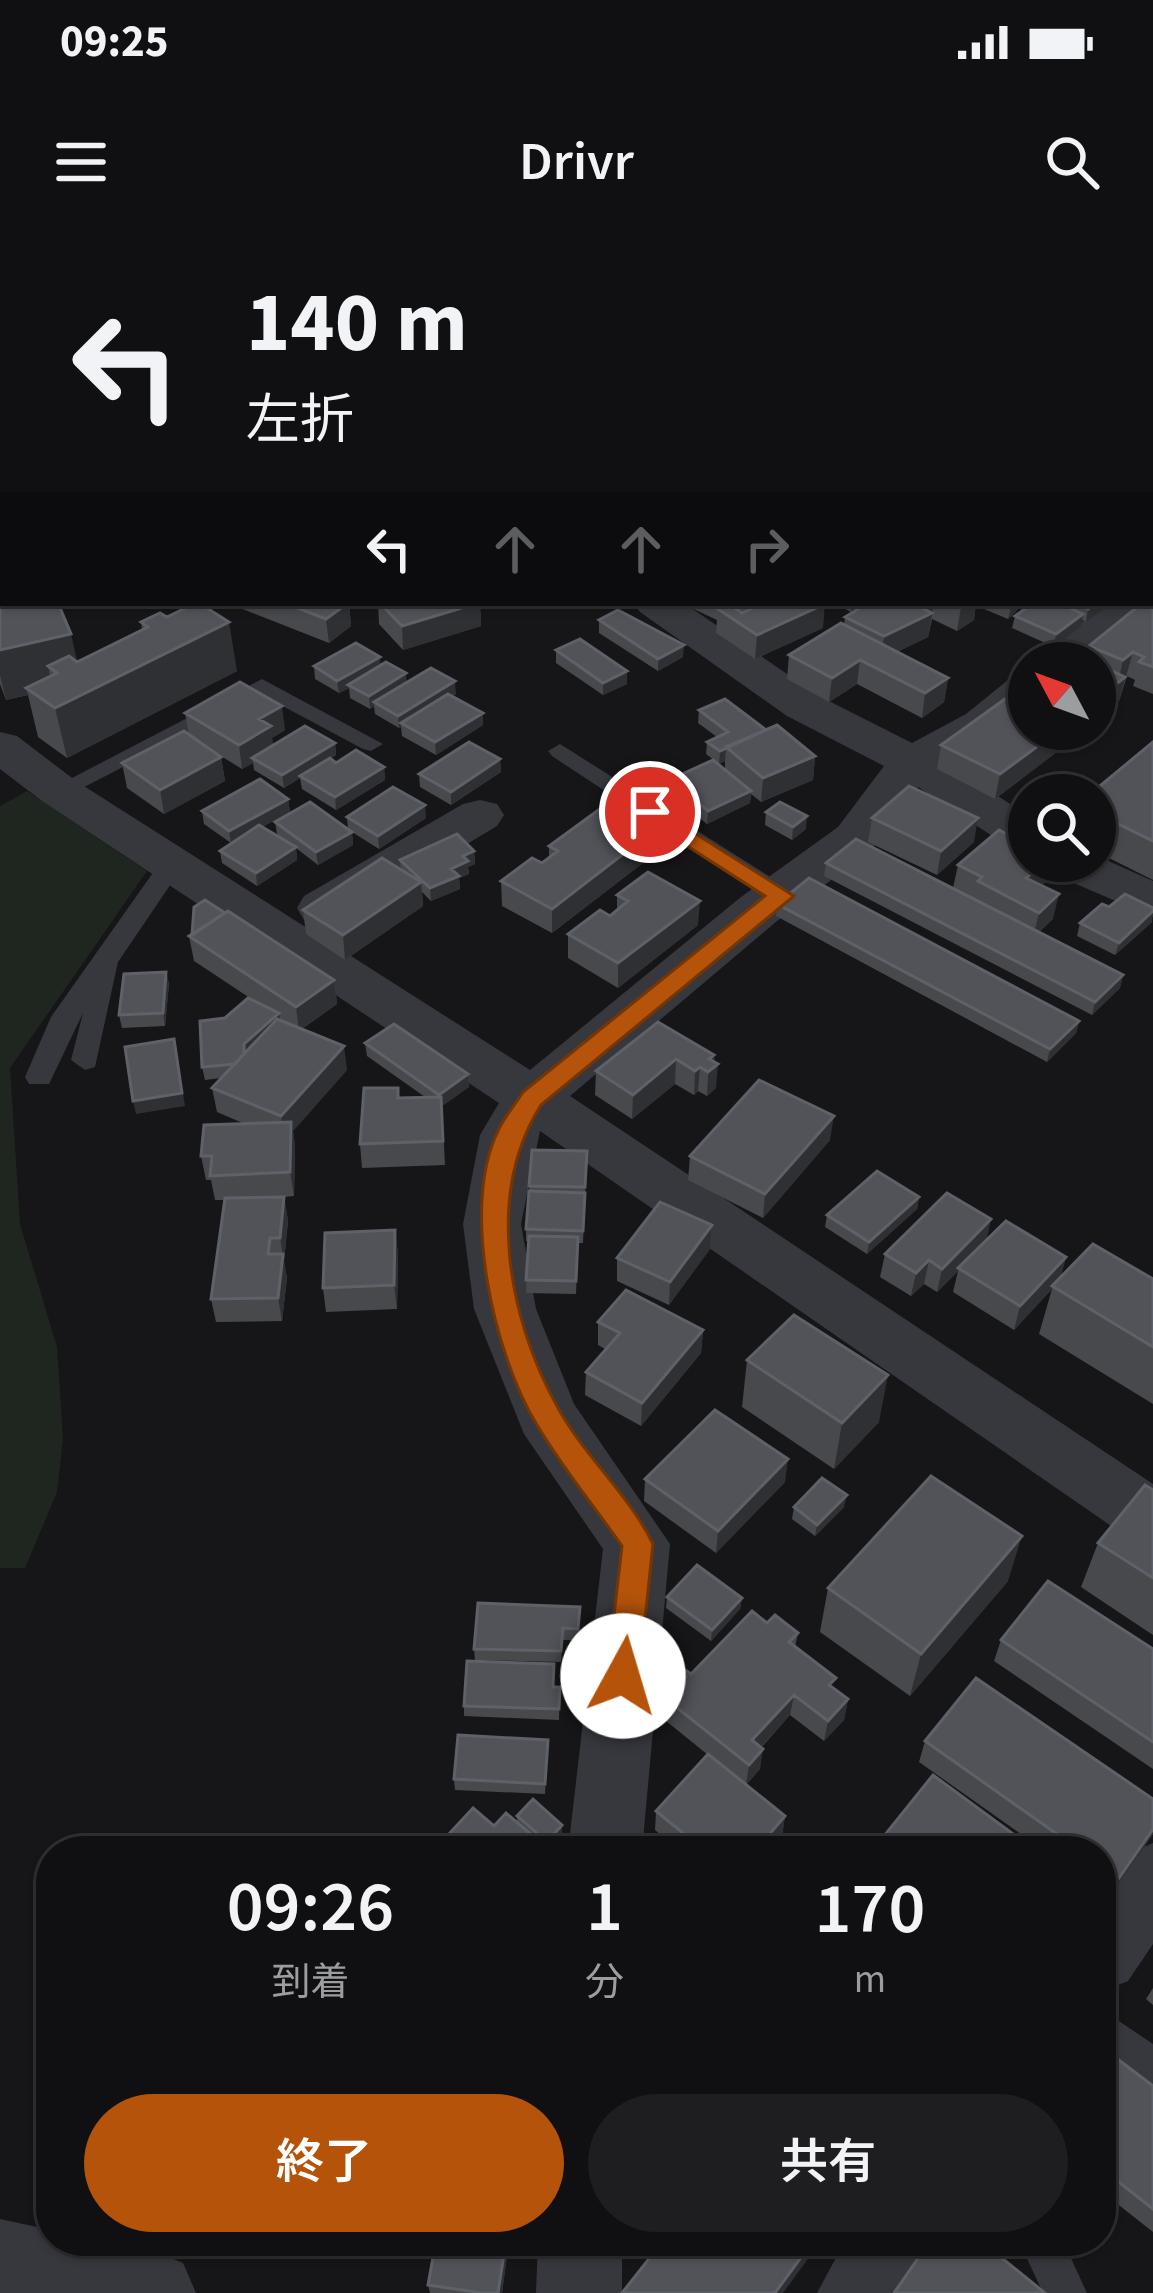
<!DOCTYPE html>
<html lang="ja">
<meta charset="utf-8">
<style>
:root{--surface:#101012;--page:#1e1e20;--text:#f1f3f6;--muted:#9c9d9f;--line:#303032;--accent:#b45309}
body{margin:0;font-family:"Source Sans 3","Noto Sans JP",sans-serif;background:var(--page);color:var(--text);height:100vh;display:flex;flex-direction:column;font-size:45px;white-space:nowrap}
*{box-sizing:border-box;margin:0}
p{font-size:39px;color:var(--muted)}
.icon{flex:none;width:66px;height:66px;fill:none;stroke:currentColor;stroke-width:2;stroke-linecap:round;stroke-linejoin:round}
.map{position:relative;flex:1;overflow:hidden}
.side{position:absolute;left:36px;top:1596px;width:1080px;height:420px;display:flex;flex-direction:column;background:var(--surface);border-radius:48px;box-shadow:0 3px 9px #0004,0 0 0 3px var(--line)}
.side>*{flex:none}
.top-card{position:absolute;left:0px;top:0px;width:1155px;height:366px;box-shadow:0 3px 9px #0004,0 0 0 3px var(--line);background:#101012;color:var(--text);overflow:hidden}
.needle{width:78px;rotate:311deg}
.fabs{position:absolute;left:1008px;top:402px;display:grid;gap:24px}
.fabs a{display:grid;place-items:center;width:108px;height:108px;border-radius:50%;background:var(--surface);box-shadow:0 3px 9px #0004,0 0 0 3px var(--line);font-size:60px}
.pin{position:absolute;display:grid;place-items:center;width:102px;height:102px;color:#fff;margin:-51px;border:6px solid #fff;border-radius:50%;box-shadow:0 3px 12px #0007}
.me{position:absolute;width:132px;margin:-66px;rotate:6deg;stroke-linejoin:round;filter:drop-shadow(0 0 9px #0008)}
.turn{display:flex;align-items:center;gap:42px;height:252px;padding:0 48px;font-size:54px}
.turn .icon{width:156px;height:156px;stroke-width:2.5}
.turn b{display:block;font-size:84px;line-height:102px}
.lanes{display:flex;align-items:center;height:114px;padding:0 48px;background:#0003;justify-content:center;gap:60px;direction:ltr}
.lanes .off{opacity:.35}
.eta{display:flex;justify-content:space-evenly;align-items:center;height:204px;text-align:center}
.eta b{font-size:72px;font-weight:600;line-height:84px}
.button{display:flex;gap:24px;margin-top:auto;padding:24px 48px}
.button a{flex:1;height:138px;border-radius:72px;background:var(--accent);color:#fff;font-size:48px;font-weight:600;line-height:138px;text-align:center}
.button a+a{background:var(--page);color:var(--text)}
.status{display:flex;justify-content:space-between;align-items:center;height:84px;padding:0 60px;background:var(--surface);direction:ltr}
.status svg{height:33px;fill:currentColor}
header{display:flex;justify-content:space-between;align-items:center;height:156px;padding:0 48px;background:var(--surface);font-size:54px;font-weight:600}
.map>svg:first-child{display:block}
</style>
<div class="status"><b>09:25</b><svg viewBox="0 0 49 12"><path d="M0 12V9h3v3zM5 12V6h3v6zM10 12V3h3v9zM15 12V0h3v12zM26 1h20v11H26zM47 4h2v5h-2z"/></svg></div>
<header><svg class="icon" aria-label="menu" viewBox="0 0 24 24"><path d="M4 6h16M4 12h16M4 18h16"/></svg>Drivr<svg class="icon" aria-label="search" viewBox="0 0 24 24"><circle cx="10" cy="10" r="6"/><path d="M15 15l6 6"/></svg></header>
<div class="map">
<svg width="1153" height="2053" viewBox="0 0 1153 2053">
<rect width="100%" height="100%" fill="#161618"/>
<path fill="#1e261f" d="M27,551L147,631L10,828L20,984L57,1107L63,1199L57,1252L25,1328H0V566Z"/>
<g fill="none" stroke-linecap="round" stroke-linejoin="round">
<path fill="#2c353c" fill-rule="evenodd" d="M601,0H618L612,3H595Z
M705,0H721L727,3H711Z
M1062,0H1072L1069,3H1059Z
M3,202V209H0V203Z"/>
<path fill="#37383d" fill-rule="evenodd" d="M262,439L383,504L371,511L363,509L262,455L67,556H51L47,551Z
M560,504L791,650L795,656L791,662H773L552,516L548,511Z
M171,618L183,626L118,722L95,827L85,830L71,820L83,773L49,844H29L25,837L51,777L162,620Z
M1101,1769L1153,1804V1849L1101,1814Z
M1019,2001H1063L1087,2053H1043Z"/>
<path fill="#37383d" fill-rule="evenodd" d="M84,0H122L124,3H86Z
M725,0H768L770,3H727Z
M3,179V203L0,204V180Z
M1152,362L1153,363L1146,372L1084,423H1035L1104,363Z
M633,363H684L819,456L912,503L966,474L1013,436L1029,432V469L998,494L946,523L1029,576V613L1012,609L918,547L872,609L777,681L570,856L1153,1244V1307L1130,1299L540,891L521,984L536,1069L574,1164L670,1304L642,1611H568L603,1309L524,1194L474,1069L463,984L480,895L499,863L42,561L0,529V492L17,496L76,541L530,830L741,657L838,587L884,526L787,476L640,372Z
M480,560L497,564L504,575L497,586L340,680L322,685L304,680L297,668L304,656L463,564Z
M1095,615L1153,641V677L1048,632L1041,621H1095Z
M1153,1603V1704L1128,1741L1101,1752C1101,1690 1084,1630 1153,1603Z
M0,1979L51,1990V2001C99,2001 139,2004 183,2023L196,2053H0Z
M538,2001H622V2053H536Z
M845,2001H939L911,2053H817Z"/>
</g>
<path fill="#47494d" d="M0,0H70L64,3H3V42L0,41Z
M149,0H223L216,3H150Z
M226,0H308V3H229Z
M344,0H383L376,3H350Z
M1135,0H1153V42L1152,3H1134Z
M0,318L77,422L142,390L141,382L237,431L67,518L38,497L28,455L6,460L0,444Z
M1153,357V454L1133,446L1135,440L1127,436L1119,461L1086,419L1089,406Z
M227,363H349L351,386L329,403Z
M378,363H480L481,386L403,410L379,384Z
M681,363H823V388L755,419L716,393L717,380Z
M834,363H865L851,372Z
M868,363H976L974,380L957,391L932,379L928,397L897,412L948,438L944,462L922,478L857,444L829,462L787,439L789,415L844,385L845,377Z
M978,363H1024L1008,379L977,366Z
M1033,363H1112L1086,382L1082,380L1081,387L1054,407L1012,388L1015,376Z
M599,380L683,417L658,431L599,393Z
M556,410L627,431V444L603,455L556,423Z
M380,417V425L407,442L456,454L452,456L483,473V485L436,515L402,496L401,487L399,488L375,474L374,466L370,469L350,458L349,448L339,453L315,439L314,426Z
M1029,445V489H1084L1064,506L1059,504L1058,511L995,559L937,529L941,505L1013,463L1015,456Z
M699,470L766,490L815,516L813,540L761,562L751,554L750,563L707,584L675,558L678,536L725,530V521L719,524L706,514L707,502L717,497L698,483Z
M185,473L285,490L272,498L273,505L335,503L336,515L330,519L336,523L384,527L385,540L336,570L302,549L300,538L284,548L254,530L253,523L242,529L208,508L221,517L225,541L164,574L127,548L122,523L189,495Z
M1153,502V640L1095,611V555Z
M500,519L501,532L451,565L420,547L419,534Z
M288,559L290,572L262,587L290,604L277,594L275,582L348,589L347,577L426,578L379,609L352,592L353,605L318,625L296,608L297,620L257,646L222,623L220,611L231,603L204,584L202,571Z
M617,568L666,581L665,606L552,693L502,666L501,641L542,623L549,618V606Z
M766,572L806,589L792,600L765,585Z
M872,578L974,602L937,635L868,602Z
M474,611L475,624L468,627L469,634L459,638L460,649L431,661L422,652L423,666L345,720L306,694L303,670L401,630L400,620Z
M826,623L953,648L958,625L1047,641L1041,646L1053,679L1039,692L1123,735L1120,748L1092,775L824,636Z
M617,655L698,685L618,748L568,718V694L610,676L617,670Z
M777,664L1079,781L1076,793L1047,822L776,676Z
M1109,667L1152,682L1115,715L1077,696L1080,683Z
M189,696L334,740L337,764L302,789L347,830L293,891L295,906L294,956L284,957L288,981L284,1022L287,1038L282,1081L216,1082L211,1059L225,960H215L211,940H206L201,916L245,884L217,872L212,848L221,838L205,840L202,827L225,778L253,760L194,721Z
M166,732L169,744L165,786L122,788L119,775Z
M365,803L468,834L469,847L442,866L445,925L362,928L360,904L399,858L425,857L367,816Z
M714,815L716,848L707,856L698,851L694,855L675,844L632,879L595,855L596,831Z
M830,900L763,978L688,940L690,916Z
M532,910L587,911L583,1003H578L576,1054L526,1053L528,1001H526V989Z
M919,957L917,969L867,1014L825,987L827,975Z
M712,985L710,1009L669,1065L617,1041V1018Z
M395,990L398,1014L397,1069L326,1072L323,1048Z
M986,1000L1066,1017L1060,1038L1153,1039V1164L1039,1094L1052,1049L1014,1090L953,1052L958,1031L937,1052L924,1044L911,1056L880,1037L885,1014Z
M598,1082L703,1090L701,1113L641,1186L585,1155L586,1132L605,1109L598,1105Z
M747,1120L879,1182L834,1229L742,1167Z
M645,1239L785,1242L716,1313L644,1261Z
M1153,1250V1395L1081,1347L1098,1303Z
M794,1267H844L815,1296L792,1279Z
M1008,1341L910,1456L820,1392L828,1348Z
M667,1357L742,1358L740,1369L711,1401L666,1368Z
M580,1367L578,1400H563L561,1422L475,1420L474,1409Z
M767,1383L798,1393L795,1407L834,1449L848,1459L844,1480L824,1501L790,1475L761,1508L760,1529L746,1545L785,1576L782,1596L768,1611H680L655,1590L656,1571L708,1515L655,1472L656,1451L691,1434Z
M1001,1400L1153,1409V1529L994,1421Z
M553,1447H560L559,1480L464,1476V1466Z
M548,1500L545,1554L455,1550L454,1539Z
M925,1501L1153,1594L1109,1657L1101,1651V1611H1045L919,1522Z
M517,1576L562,1585V1595L549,1609L551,1611H436V1608L494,1586L517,1583Z
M1153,1748V1765L1146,1759Z
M1101,1810L1153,1846V1992L1101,1951Z
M436,2001H509L502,2053H430L428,2045Z"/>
<path fill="#2f3033" d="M37,0H70L64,3H37Z
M165,0H195L196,3H166Z
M202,0H223L216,3H202Z
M288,0H308V3H281Z
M363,0H383L376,3H363Z
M3,123V174L0,175V124Z
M3,233V261L0,258V235Z
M0,263L3,275V286L0,287Z
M119,363H135L120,369Z
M349,363L351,386L329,403L326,379Z
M480,363L481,386L403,410L402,386Z
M748,363H764L747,375Z
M852,363H865L851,372Z
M923,363H934L928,397L881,420L884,396Z
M967,363H976L974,380L957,391L961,367Z
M1014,363H1024L1008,379L1011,367Z
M1097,363H1112L1086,382L1088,369Z
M825,364L823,388L755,419L757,395Z
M1083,374L1081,387L1054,407L1056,394Z
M229,382L237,431L67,518L55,468Z
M71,394L82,443L57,433L48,426L53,449L26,448L28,455L6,460L0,435V410Z
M684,405L683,417L658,431V419Z
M1133,412L1119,461L1095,481V461L1118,443L1123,420Z
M380,417L381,430L348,445L349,448L339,453L337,441Z
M860,420L857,444L829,462L832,438Z
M627,431V444L603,455V443Z
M406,433L407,445L374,462V466L370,469L369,456Z
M948,438L944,462L922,478L925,453Z
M455,441L456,454L404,485L401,483V487L399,488L398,476Z
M282,466L285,490L272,498L274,510L252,518L253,523L242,529L239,505L259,479Z
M483,473V485L436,515L435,502Z
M1061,489H1063L1058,511L995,559L1000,534Z
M1067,489H1084L1064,506Z
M335,503L336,515L284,548L282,535Z
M726,508L725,521L719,524L720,511Z
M815,516L813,540L761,562L763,538Z
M221,517L225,541L164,574L160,550Z
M500,519L501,532L451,565V552Z
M384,527L385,540L336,570L335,557Z
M751,551L750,563L707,584L708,571Z
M288,559L290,572L231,604L229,591Z
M425,565L426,578L379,609L378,596Z
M807,576L806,589L792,600L793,587Z
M978,578L974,602L937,635L941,611Z
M666,581L665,606L552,693V669Z
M352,592L353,605L318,625L316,612Z
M296,607L297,620L257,646L256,633Z
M474,611L475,624L468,627L469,634L459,638L460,649L431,661L430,648L463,616Z
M1047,621H1051L1047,641L1021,663L1026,638Z
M421,642L423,666L345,720L343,695Z
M1059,654L1053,679L1033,697L1039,673Z
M700,661L698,685L618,748V723Z
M1153,671L1152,682L1115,715L1119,703Z
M166,732L169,744L165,786L163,773Z
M1123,735L1120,748L1092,775L1095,762Z
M334,740L337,764L299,791L296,767Z
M279,773L281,786L245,823L244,804Z
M1079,781L1076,793L1047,822L1050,809Z
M344,806L347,830L293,891L295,906L294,956L281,876Z
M176,812L185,866L136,874L133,861Z
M714,815L713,828L718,824L716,848L707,856L709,819Z
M676,819L675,844L632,879L633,855Z
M700,827L698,851L694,855L695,831Z
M468,834L469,847L442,866L445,925L442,866L440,868L439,855Z
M834,876L830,900L763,978L765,954Z
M284,957L288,981L284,1022L280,998Z
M919,957L917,969L867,1014L869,1002Z
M991,979L986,1003L937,1052L942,1029Z
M712,985L710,1009L669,1065L670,1042Z
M395,990L398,1014L397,1069L394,1045Z
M283,1014L287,1038L282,1081L278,1058Z
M1066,1017L1060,1040L1014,1090L1020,1066Z
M929,1020L924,1044L911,1056L916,1033Z
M703,1090L701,1113L641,1186L642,1163Z
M888,1135L879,1182L834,1229L842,1183Z
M788,1219L785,1242L716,1313L718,1291Z
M847,1255L844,1267L815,1296L817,1285Z
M1022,1296L1008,1341L910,1456L921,1414Z
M742,1358L740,1369L711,1401L712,1390Z
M794,1455L790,1475L749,1520L752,1500Z
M848,1459L844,1480L824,1501L828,1481Z
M763,1509L760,1529L746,1545L749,1525Z
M785,1576L782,1596L768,1611H755Z
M562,1585V1595L547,1611V1602Z
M1153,1589V1594L1109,1657L1119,1638Z
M506,2001H509L502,2053H498Z
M813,2001H821L783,2053H775Z"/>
<path fill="#525359" stroke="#5f6168" stroke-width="3" d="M0,0H20L27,3H3V23L0,21Z
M87,0H97L104,3H80Z
M249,0H288L281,3H256Z
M429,0H466L459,3H423Z
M614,0H660L662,1L657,3H607Z
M691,0H702L713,3H687Z
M817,0H847L843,3H826Z
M3,58V86L0,87V59Z
M0,101L3,103V123L0,124Z
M3,317V363H58L71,394L0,410V318Z
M196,363H199L229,382L55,468L26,448L57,433L48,426L69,416L77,422L148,387L141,382L160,373L167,377Z
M285,363H348L326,379Z
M380,363H478L402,386Z
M764,363H823L825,364L757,395L718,369L729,364L742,373Z
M868,363H923L918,366L932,373L884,396L845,377Z
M1033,363H1058L1083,374L1056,394L1015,376Z
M1075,363H1097L1088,369Z
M1141,364L1153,369V427L1139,422L1144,417L1133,412L1123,420L1089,406Z
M618,370L684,405L658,419L599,380Z
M841,383L948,438L925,453L860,420L832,438L789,415Z
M580,399L627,431L603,443L556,410Z
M356,403L380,417L337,441L314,426Z
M1072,413L1094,423H1058Z
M386,422L406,433L369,456L348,445Z
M1095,423L1125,437L1095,461Z
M431,428L455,441L398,476L374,462Z
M240,442L282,466L259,479L271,486L239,505L185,473Z
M1029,445V463L1015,456Z
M448,454L483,473L435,502L401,483Z
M725,459L766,490L720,511L707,502L728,492L699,470Z
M1005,459L1029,470V489H1061L1000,534L941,505Z
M777,485L815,516L763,538L726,507Z
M305,486L335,503L282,535L252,518Z
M184,491L221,517L160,550L122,523Z
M469,502L500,519L451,552L419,534Z
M1153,502V601L1100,575L1095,580V555H1089Z
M356,510L384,527L335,557L300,536L330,518L336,523Z
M713,520L751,551L708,571L676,545L686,541L678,536Z
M260,539L288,559L229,591L202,571Z
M909,546L978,578L941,611L872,578Z
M393,547L425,565L378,596L347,577Z
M627,561L666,581L552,669L501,641L532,618L542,623L558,611L549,606L608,563L617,568Z
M310,562L352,592L316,612L275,582Z
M780,562L807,576L793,587L766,572Z
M259,585L296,607L256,633L220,611Z
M999,590L1029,605V621H1047L1026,638L1059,654L1039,673L978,641L982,637L958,625Z
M457,594L474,611L463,616L468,621L451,629L459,636L430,648L400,620Z
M856,599L1123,735L1095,762L826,623Z
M382,618L421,642L343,695L303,670Z
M648,632L700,661L618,723L568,694L600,670L610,676L628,661L617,655Z
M809,638L1079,781L1050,809L777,664Z
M1125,654L1153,668V671L1119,703L1080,683L1102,664L1109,667Z
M205,660L225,673L192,695L194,667Z
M228,671L334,740L296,767L189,696Z
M166,732L163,773L119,775L124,734Z
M248,758L279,773L244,804V814L235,824L202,827L200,781L225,778Z
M277,779L344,806L281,876L212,848Z
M658,782L714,815L709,819L718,824L708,832L700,827L695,831L676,819L633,855L596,831Z
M394,784L468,834L439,855L365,803Z
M174,799L182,853L133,861L125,807Z
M759,840L834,876L765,954L690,916Z
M364,848H398V858L441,857L443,901L360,904Z
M291,882L290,932L210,936L212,916H201L204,885Z
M532,910L587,911L585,947L529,946Z
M877,931L919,957L869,1002L827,975Z
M529,951L585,953L583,991L526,989Z
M947,953L991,979L942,1029L929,1020L916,1033L885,1014Z
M284,957L280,998H270L268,1014H283L278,1058L211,1059L225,958Z
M660,962L712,985L670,1042L617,1018Z
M1006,981L1066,1017L1020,1066L958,1028Z
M395,990L394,1045L323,1048L325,993Z
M529,996L578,997L576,1041L526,1040Z
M1093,1004L1153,1039V1107L1052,1046Z
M626,1050L703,1090L642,1163L586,1132L620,1093L598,1082Z
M794,1075L888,1135L842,1183L747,1120Z
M715,1170L788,1219L718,1291L645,1239Z
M931,1236L1022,1296L921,1414L828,1348Z
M822,1238L847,1255L817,1285L794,1267Z
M1145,1245L1153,1250V1338L1098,1303Z
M697,1325L742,1358L712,1390L667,1357Z
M1048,1341L1153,1409V1502L1001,1400Z
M478,1363L580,1367L578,1389L563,1388L561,1411L474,1409Z
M752,1371L767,1383L775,1375L798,1393L789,1402L836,1438L829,1445L848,1459L828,1481L794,1455L752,1500L763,1509L749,1525L656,1451L680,1426L691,1434Z
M467,1421L554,1424L553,1447H560L559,1469L464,1466Z
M976,1438L1153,1559V1589L1119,1638L1101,1625V1611H1081L925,1501Z
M458,1495L548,1500L545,1544L454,1539Z
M708,1514L785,1576L755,1611H705L656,1571Z
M933,1535L1032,1608L1030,1611H872Z
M533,1559L562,1585L547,1602L517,1576Z
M473,1568L494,1586L506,1573L551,1611H439L436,1608Z
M1103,1808L1153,1846V1969L1101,1928V1810Z
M436,2001H506L498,2053H482L428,2045Z
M663,2001H813L775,2053H622Z
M930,2001H981L1045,2053H894Z"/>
<path fill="#b45309" stroke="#753606" stroke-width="3" d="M650,565L794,656L541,865C485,953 508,1078 557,1166C583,1215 629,1254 653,1304L639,1436L635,1446L623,1450L612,1446L607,1436L622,1306C594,1266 562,1227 537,1185C494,1115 460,967 498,891C504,877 515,865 523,852L765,656L642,577V567Z"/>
</svg>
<div class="fabs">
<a><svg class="needle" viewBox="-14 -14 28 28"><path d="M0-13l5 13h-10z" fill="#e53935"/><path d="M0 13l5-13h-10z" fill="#9c9d9f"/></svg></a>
<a><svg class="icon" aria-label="search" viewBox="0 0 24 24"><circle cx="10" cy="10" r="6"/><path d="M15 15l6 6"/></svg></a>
</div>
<div class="pin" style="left:650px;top:572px;background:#d93025"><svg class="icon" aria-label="arrive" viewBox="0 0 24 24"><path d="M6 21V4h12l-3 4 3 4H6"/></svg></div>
<svg class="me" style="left:623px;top:1436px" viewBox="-20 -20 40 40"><circle r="19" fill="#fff"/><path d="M0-13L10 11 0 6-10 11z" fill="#b45309"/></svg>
<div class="top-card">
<div class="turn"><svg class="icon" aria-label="left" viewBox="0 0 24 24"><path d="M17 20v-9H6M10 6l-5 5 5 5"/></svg><div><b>140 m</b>左折</div></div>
<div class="lanes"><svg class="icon" aria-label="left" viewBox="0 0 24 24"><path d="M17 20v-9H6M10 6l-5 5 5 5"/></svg><svg class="icon off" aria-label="ahead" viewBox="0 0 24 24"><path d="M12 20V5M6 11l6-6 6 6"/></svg><svg class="icon off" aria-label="ahead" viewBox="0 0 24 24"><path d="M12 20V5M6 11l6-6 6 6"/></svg><svg class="icon off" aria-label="right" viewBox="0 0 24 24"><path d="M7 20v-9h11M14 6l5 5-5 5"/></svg></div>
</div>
<section class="side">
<div class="eta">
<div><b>09:26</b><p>到着</p></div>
<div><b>1</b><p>分</p></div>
<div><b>170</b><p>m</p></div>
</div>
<div class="button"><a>終了</a><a>共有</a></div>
</section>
</div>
